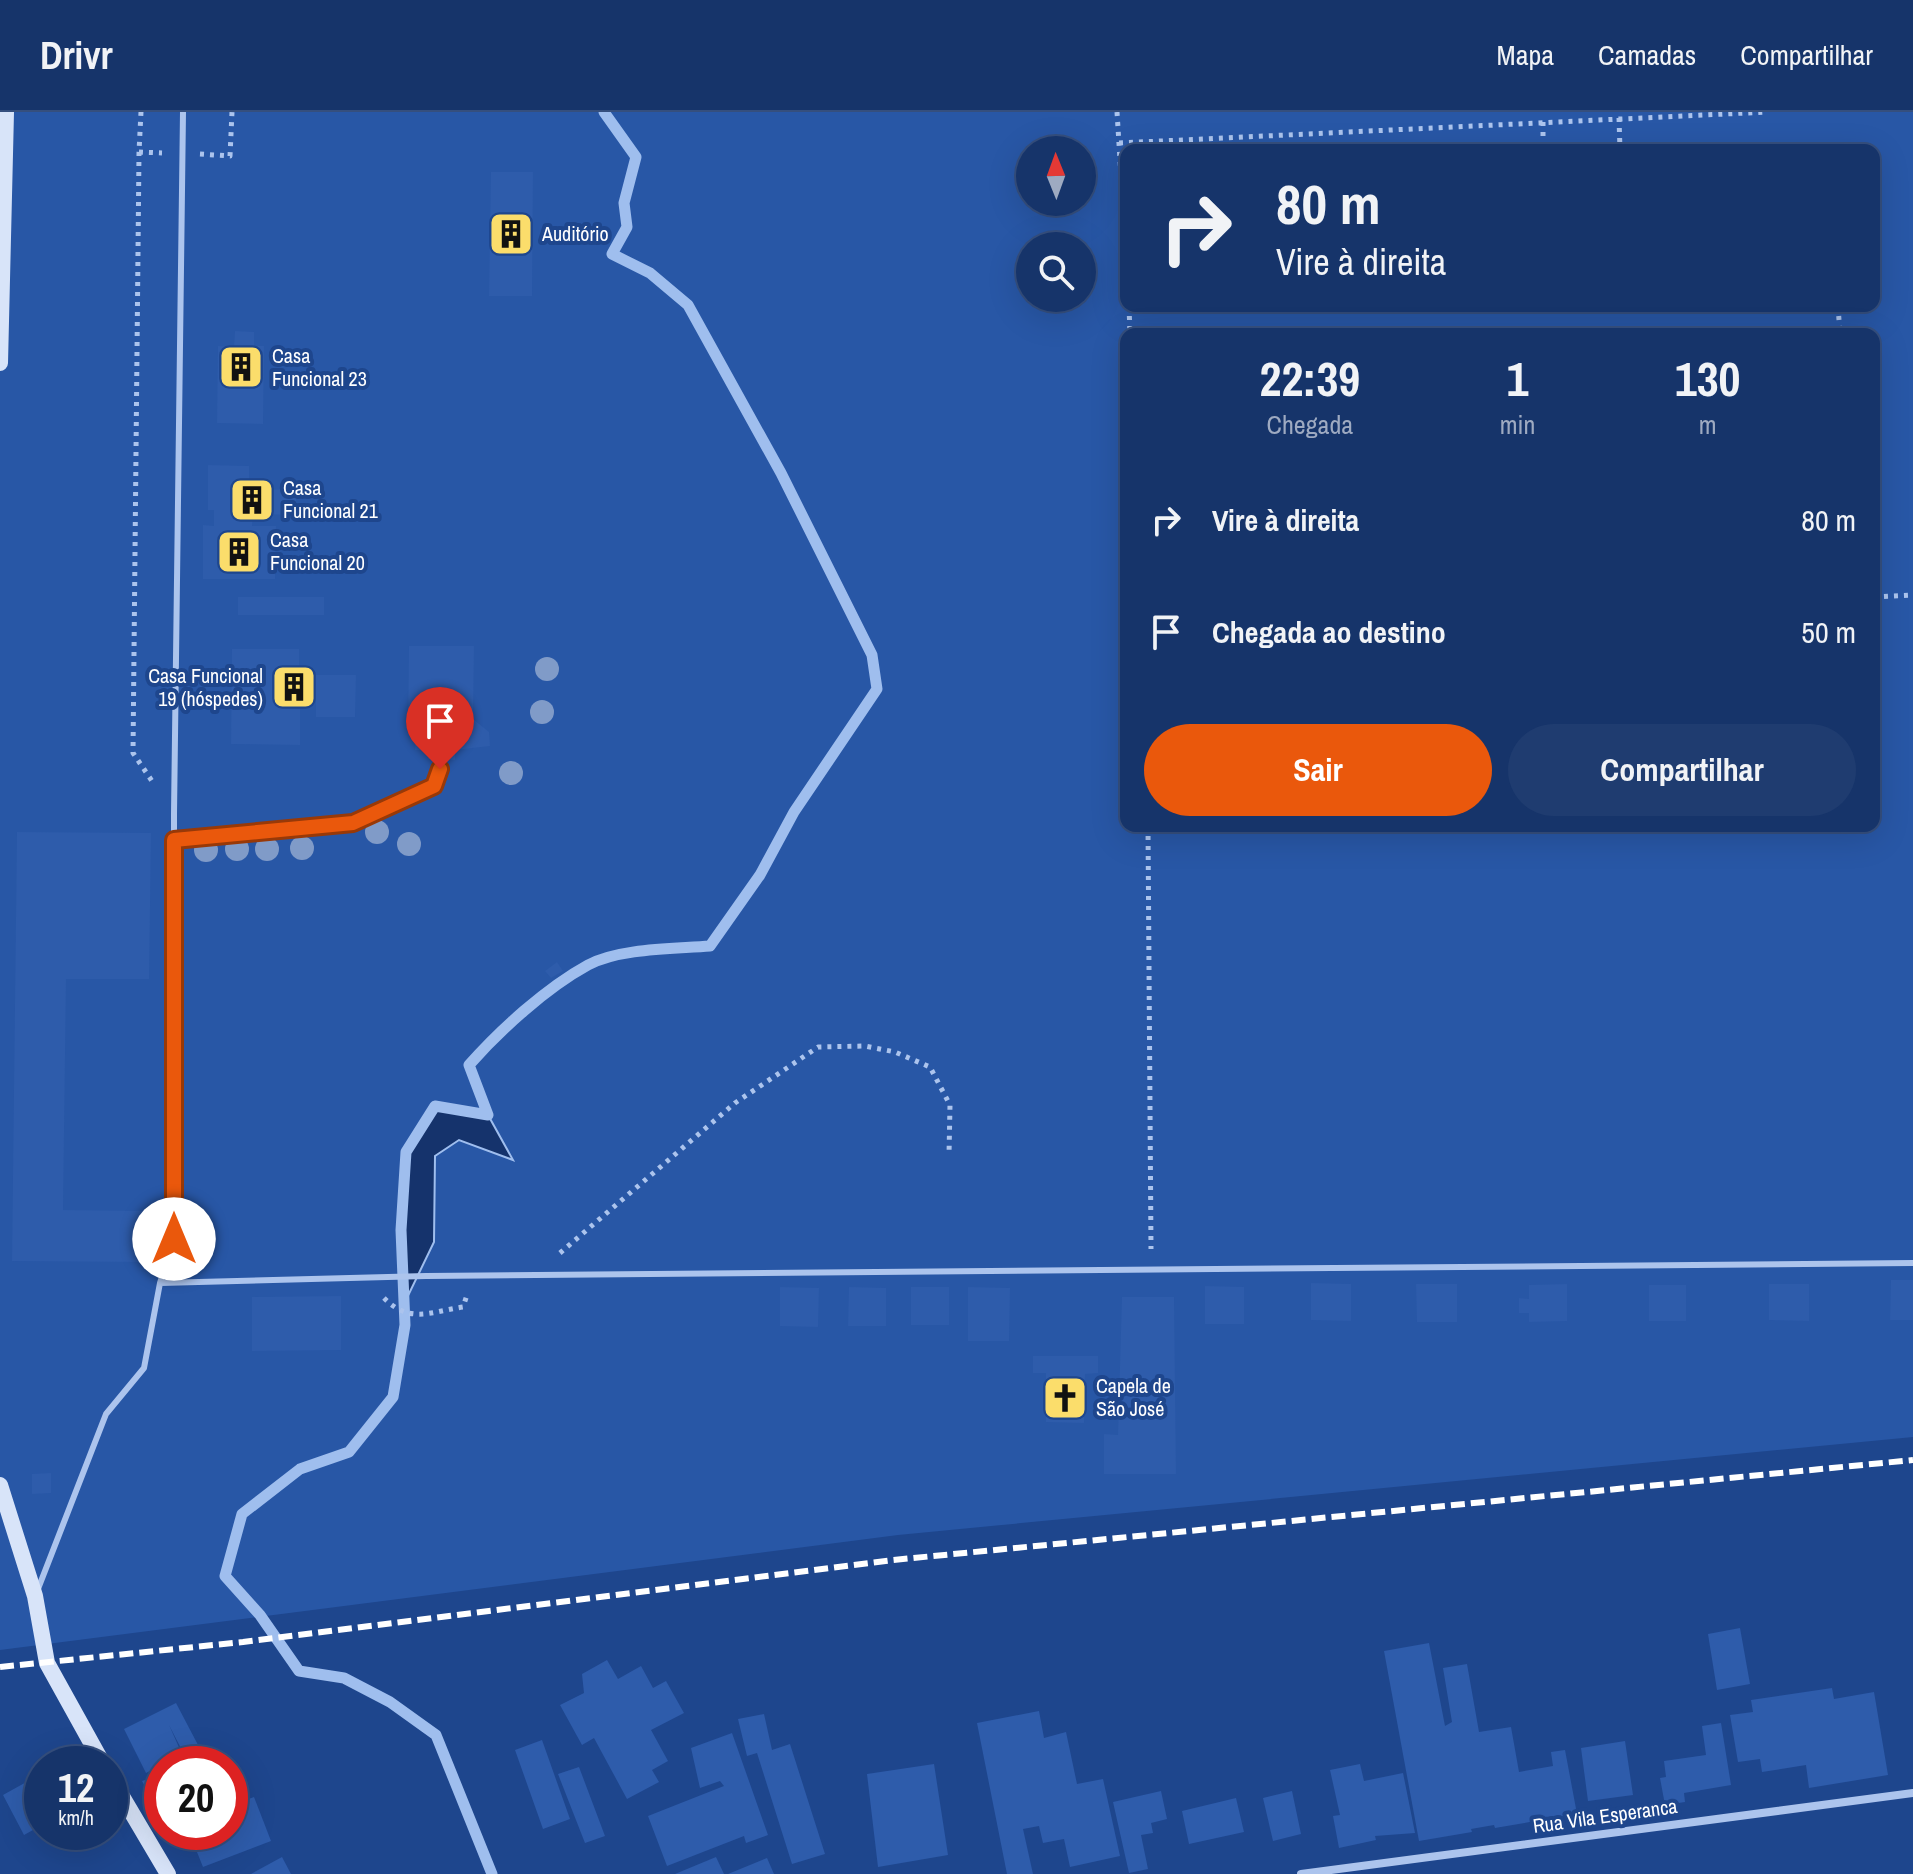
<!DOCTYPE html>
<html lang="pt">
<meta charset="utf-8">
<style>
:root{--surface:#16346a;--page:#1f3c70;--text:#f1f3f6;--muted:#9eaac1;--line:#354f7e;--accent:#ea580c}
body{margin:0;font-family:"Archivo Narrow",sans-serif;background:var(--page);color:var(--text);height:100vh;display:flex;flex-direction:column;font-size:30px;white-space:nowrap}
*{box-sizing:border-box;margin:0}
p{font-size:26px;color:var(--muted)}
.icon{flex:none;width:44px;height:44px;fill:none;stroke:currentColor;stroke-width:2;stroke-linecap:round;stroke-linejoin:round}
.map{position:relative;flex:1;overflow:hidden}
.sheet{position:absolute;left:1120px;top:216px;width:760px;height:504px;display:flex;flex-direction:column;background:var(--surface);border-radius:16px;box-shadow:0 8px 32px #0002,0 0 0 2px var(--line)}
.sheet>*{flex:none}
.guide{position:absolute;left:1120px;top:32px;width:760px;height:168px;border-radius:16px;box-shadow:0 8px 32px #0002,0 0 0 2px var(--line);background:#16346a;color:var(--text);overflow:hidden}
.needle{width:52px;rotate:359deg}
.controls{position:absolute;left:1016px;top:24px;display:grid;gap:16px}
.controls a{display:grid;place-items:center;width:80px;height:80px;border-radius:50%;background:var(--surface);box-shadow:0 8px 32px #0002,0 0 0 2px var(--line);font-size:40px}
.speed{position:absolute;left:24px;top:1634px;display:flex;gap:16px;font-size:40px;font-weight:700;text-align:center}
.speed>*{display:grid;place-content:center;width:104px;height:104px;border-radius:50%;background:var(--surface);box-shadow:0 8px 32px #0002,0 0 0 2px var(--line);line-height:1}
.speed small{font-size:20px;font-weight:400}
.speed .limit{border:12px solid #d22;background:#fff;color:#111}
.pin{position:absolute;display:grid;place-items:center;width:68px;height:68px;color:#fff;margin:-82px -34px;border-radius:50% 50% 50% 0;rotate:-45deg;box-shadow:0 0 8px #0007}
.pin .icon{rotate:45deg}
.me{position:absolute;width:88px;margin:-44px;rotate:0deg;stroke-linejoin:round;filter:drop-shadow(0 0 6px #0008)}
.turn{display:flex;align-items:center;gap:28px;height:168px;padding:0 24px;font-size:36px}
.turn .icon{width:104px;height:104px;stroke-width:2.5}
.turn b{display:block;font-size:56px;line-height:68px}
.eta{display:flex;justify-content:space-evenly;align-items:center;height:136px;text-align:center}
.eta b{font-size:48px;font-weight:800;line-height:56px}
.cta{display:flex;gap:16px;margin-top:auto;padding:16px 24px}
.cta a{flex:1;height:92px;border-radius:48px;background:var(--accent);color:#fff;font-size:32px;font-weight:800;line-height:92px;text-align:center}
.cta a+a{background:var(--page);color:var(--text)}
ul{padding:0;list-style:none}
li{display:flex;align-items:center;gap:24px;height:112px;padding:0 24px}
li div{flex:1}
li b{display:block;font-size:30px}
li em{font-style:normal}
header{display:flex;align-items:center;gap:48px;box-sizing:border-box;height:112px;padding:0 40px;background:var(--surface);border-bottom:2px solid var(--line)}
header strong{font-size:38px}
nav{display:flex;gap:44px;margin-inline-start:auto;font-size:28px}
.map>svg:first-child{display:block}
</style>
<header>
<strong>Drivr</strong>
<nav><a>Mapa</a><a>Camadas</a><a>Compartilhar</a></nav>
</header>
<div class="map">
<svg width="1913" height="1762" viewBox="0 0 1913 1762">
<rect width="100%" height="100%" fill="#1e468d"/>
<path fill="#2857a6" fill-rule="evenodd" d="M0,0H1913V1325L898,1423L0,1538ZM1030,38H1082V90H1030ZM1126,38H1874V194H1126ZM1030,134H1082V186H1030ZM1126,222H1874V714H1126Z"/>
<path fill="#15336c" stroke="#9fbeee" stroke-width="2" d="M435,994L488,1003L513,1048L459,1028L435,1044L434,1130L404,1192L401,1118L406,1040Z"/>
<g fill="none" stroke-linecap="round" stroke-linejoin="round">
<path stroke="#9fbeee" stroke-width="11" d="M492,1762L436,1623L390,1590L344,1566L299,1559L260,1503L225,1464L242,1402L300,1357L349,1340L393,1285L405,1213L401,1118L406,1040L435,994L488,1003L469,953C500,918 546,876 588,853C620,836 674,837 710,834L760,763L794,700L877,577L872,543L781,361L688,193L650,161L612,142L627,115L624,91L636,45L604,0"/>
</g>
<path fill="#2e5cab" d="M491,60H533L532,184H489Z
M235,219L254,220V234H264L263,312L217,311L218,234L234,235Z
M208,353L249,354V377L296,378V403L253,402L252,414H276L275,467H203V413L214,414V398H208Z
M238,485H324V503H238Z
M409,534H474L473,607L489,620L490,634L455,638V648L428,647L429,638H415L416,620H408Z
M232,537H299V563H356L355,605H316V587H300V633L231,632Z
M17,720L151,721L149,867H66L63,1098L145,1099V1150L12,1149Z
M557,850L563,859L551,866L545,859Z
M1891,1168H1913V1208H1890Z
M1311,1171L1351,1172V1209L1311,1208Z
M1416,1172H1457V1210H1417Z
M1567,1172V1209L1529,1210V1201H1519V1186L1529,1187V1173Z
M1769,1172H1809V1209L1769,1208Z
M1649,1173H1686V1209H1649Z
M1205,1174L1244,1175V1212H1205Z
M780,1175L819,1176L818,1215L780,1214Z
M849,1175L886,1176V1214H848Z
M911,1175H949V1213H911Z
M968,1175L1010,1176L1009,1229H968Z
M341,1184V1238L252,1239V1185Z
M1122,1185H1174L1176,1362H1104V1322L1118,1323Z
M1033,1244H1098V1261L1085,1262L1084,1311L1046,1310V1261H1033Z
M51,1361V1381L32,1382V1362Z
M1740,1516L1750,1572L1717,1578L1708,1522Z
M1429,1531L1445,1614L1452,1610L1443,1556L1467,1552L1479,1620L1511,1615L1519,1660L1553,1654L1551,1640L1565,1638L1577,1702L1495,1716L1494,1713L1471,1717L1472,1720L1419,1729L1384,1539Z
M607,1548L618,1567L641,1554L653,1576L666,1569L684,1601L651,1618L668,1649L652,1658L659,1670L627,1687L594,1626L582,1633L560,1593L584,1581L582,1562Z
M1832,1576L1834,1587L1874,1580L1888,1663L1809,1676L1806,1653L1762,1660L1760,1647L1738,1650L1730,1603L1753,1600L1751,1588Z
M176,1591L208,1652H189L169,1613L182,1642L146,1661L124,1617Z
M1039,1599L1044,1626L1066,1620L1077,1672L1103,1667L1120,1744L1070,1755L1064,1727L1043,1731L1039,1714L1023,1717L1033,1762H1007L977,1611Z
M764,1602L772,1638L790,1632L825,1742L792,1752L757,1641L747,1644L738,1607Z
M1721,1611L1731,1673L1684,1681L1685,1690L1665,1693L1660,1666L1666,1665L1664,1649L1706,1643L1702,1614Z
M732,1621L768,1723L746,1731L744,1724L667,1754L648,1704L724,1674L720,1669L700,1676L691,1636Z
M542,1628L570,1707L543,1717L515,1638Z
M1625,1629L1633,1683L1588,1689L1581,1636Z
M934,1652L948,1743L878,1755L867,1662Z
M1360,1652L1364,1669L1403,1661L1415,1721L1375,1724L1376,1728L1339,1736L1333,1704L1340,1703L1330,1658Z
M579,1655L605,1724L585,1731L558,1662Z
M230,1662L239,1680L230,1693Z
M162,1663V1707L142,1669Z
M30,1668L42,1690V1713L24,1723L3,1683Z
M1161,1679L1167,1707L1151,1711L1153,1721L1141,1723L1148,1757L1129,1761L1113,1690Z
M1292,1679L1301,1722L1273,1729L1263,1686Z
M254,1685L271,1729L203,1755L189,1720H230V1694Z
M1236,1686L1244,1720L1189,1732L1182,1699Z
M282,1745L291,1762H251Z
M716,1745L724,1762H675Z
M767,1746L774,1762H728Z"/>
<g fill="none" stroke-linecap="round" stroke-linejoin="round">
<path stroke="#acc4ed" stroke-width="5" stroke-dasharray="4 6" stroke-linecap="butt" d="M141,0L139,40L162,41
M1117,0L1126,144
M1619,6L1620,38
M1543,10V38
M1119,31L1767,0
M1776,38L1829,35L1830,38
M139,40L133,641L152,669
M200,42L230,44L232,0
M1129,194L1130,222
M1838,194L1840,222
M1874,485L1913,483
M1148,714L1151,1137
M560,1141L735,991L818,935L865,934L895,940L930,955L950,993L949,1043
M384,1186C410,1212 429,1200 463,1195L467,1183"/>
<path stroke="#acc4ed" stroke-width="6" d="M174,728L353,711L434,674L440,657
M160,1171L426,1164L1913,1151
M38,1477L106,1302L144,1256L160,1171L174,1127V702L183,0"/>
<path stroke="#acc4ed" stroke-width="8" d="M1301,1762L1913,1681"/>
<path stroke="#d8e4f9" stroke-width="16" d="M0,251L6,0
M0,1373L35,1484L47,1551L103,1652
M110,1664L168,1762"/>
<path stroke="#fff" stroke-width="6" stroke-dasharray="14 6" stroke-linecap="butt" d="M0,1555L243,1530L893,1448L1913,1348"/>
</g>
<g fill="#809bc8">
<circle cx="547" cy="557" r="12"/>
<circle cx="542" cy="600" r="12"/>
<circle cx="511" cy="661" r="12"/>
<circle cx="377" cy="720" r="12"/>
<circle cx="409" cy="732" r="12"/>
<circle cx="302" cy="736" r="12"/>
<circle cx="237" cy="737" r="12"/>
<circle cx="267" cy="737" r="12"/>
<circle cx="206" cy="738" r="12"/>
</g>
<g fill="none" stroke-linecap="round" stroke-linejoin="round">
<g stroke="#983908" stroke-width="20">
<path id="route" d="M174,1127V728L353,711L434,674L440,657"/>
</g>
<use href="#route" stroke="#ea580c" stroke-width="14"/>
</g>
<defs>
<g id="building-square" transform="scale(2.3)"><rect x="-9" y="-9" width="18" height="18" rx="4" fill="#fbdd6b" stroke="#1e468d"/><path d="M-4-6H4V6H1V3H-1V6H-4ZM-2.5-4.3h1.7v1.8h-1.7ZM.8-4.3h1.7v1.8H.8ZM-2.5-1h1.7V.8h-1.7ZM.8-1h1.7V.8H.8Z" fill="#111"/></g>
<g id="church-square" transform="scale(2.3)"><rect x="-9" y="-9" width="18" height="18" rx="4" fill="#fbdd6b" stroke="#1e468d"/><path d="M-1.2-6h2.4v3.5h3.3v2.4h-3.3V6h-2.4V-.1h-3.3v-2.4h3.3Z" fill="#111"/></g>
</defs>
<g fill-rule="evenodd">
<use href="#building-square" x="511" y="122"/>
<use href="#building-square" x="241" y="255"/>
<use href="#building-square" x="252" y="388"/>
<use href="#building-square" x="239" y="440"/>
<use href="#building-square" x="294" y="575"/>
<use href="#church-square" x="1065" y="1286"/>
</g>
<g text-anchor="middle" stroke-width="8" stroke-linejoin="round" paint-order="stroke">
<g font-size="20" fill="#fff" stroke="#1e468d" text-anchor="start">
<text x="542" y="129">Auditório</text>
<text x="272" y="251">Casa<tspan x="272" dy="23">Funcional 23</tspan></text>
<text x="283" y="383">Casa<tspan x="283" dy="23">Funcional 21</tspan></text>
<text x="270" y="435">Casa<tspan x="270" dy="23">Funcional 20</tspan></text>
<text x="263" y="571" text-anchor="end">Casa Funcional<tspan x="263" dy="23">19 (hóspedes)</tspan></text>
<text x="1096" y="1281">Capela de<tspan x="1096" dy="23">São José</tspan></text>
</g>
<g font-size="20" fill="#fff" stroke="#1e468d">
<text transform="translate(1605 1704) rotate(-8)" y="7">Rua Vila Esperanca</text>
</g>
</g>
</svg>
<div class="controls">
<a><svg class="needle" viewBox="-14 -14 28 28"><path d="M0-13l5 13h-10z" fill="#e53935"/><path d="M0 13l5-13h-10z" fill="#9eaac1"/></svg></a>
<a><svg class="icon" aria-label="search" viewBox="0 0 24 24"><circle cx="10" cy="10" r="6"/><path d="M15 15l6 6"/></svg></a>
</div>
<div class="speed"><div>12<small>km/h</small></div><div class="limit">20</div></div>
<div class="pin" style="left:440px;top:657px;background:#d93025"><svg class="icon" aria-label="arrive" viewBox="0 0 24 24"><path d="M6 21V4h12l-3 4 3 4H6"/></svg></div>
<svg class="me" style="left:174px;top:1127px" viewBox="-20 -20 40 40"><circle r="19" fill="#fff"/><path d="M0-13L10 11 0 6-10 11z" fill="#ea580c"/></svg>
<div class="guide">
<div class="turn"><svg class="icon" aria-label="right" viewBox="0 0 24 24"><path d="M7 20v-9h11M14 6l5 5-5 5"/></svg><div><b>80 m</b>Vire à direita</div></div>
</div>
<section class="sheet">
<div class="eta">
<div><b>22:39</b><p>Chegada</p></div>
<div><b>1</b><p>min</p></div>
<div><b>130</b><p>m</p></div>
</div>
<ul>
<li><svg class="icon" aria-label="right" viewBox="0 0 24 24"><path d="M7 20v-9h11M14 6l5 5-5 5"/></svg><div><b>Vire à direita</b></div><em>80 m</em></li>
<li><svg class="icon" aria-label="arrive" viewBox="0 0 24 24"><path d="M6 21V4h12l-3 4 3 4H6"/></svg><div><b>Chegada ao destino</b></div><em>50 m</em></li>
</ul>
<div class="cta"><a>Sair</a><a>Compartilhar</a></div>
</section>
</div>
